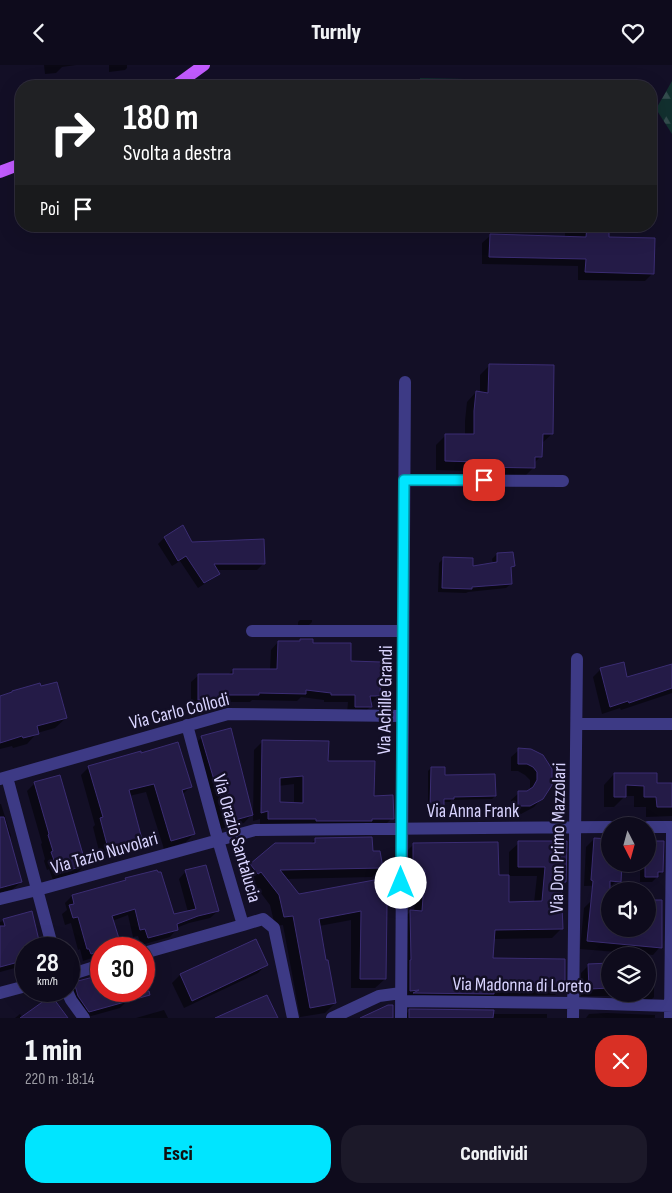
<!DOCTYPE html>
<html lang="it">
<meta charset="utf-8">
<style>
:root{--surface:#0e0b1c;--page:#1c1929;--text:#f1f3f6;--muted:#9b9ba3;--line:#2e2b3b;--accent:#00e5ff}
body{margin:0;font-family:"Sofia Sans Condensed",sans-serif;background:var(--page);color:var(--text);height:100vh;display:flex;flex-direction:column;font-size:19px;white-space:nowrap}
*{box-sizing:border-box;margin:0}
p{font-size:16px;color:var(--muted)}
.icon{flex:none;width:28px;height:28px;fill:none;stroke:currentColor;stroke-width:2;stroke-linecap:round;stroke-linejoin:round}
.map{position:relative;height:953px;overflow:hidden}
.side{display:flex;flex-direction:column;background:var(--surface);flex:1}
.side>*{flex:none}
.hud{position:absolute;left:15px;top:15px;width:642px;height:152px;border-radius:20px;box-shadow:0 5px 20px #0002,0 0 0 1px var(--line);background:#202124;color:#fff;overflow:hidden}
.needle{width:32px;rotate:174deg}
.buttons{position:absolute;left:601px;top:752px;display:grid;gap:10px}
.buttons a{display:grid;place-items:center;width:55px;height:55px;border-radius:50%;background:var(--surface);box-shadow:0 5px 20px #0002,0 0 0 1px var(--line);font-size:25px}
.speed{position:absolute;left:15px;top:872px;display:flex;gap:10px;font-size:25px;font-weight:700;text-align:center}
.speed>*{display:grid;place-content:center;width:65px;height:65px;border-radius:50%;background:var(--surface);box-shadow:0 5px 20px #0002,0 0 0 1px var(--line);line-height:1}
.speed small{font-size:12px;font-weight:400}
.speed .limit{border:8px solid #d22;background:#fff;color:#111}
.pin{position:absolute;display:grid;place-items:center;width:42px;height:42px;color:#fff;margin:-21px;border-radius:10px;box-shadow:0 2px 8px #0006}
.me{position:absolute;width:55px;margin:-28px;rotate:0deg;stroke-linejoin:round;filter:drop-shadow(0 0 4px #0008)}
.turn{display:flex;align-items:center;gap:18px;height:105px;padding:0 25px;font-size:22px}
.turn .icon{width:65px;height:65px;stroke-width:2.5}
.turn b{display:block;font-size:35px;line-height:42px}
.then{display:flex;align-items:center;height:48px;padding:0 25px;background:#0003;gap:10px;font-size:19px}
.round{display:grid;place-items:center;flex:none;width:52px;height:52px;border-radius:20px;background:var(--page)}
.summary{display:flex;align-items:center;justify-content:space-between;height:85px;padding:0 25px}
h1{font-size:30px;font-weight:800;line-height:38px}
.button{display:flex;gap:10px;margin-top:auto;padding:10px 25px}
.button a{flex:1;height:58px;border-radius:20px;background:var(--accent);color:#111;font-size:20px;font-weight:800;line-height:58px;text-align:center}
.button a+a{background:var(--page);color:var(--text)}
header{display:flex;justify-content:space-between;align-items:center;height:65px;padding:0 25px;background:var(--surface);font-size:22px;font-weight:800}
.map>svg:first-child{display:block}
</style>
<header><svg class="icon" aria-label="back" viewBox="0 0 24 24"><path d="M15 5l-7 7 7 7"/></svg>Turnly<svg class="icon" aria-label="heart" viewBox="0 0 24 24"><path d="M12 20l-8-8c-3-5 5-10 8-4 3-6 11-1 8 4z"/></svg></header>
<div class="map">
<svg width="672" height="953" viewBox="0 0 672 953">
<defs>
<pattern id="forest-firs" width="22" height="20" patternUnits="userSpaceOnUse" patternTransform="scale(1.25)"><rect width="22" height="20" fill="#12302f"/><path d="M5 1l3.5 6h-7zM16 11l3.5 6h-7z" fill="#344d4e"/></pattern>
</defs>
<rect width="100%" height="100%" fill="#130f26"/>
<path fill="#12302f" d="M420,13L466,14L465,21H420Z"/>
<path fill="url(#forest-firs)" d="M672,16V69L656,44Z"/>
<path fill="#0007" fill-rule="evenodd" d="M44,0H76L62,2L56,8L45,9Z
M109,0H127V3L125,5L109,7Z
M541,14L545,21H528Z
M565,161H606L582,173L653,208L645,216L578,215V201L482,199V178L490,171L565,172Z
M490,300L552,369L542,378L540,392L534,398V402L524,412L468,411V406L436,405V380L446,370H465V356L467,337L476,327L480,328V310Z
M182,462L191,478L263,499L257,505H216L218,508L212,514L198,523L180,496L172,501L158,479L164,473Z
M497,489L513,501L510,505L511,519L506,523L468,527L466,528L438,527L439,498L444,493L471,503L493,499L492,494Z
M300,555H312V557L309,560H298V557Z
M300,575L312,579L349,597L379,630L371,638L370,642L363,649H347L348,637H324V635L301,632L297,636L252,635L250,637H222L217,642H191V617L199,610H228L233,605H270L271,585L278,577L298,578Z
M672,601V628L621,645L620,643L602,649L593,612L601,604L626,613Z
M0,632L66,653L55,663L37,668L27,679L13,683L12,681L0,684Z
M202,672L252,749L244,758L220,764L194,680Z
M263,676L327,697L392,753L383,762L260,763V754L253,756L254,685ZM294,719V739L279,738L278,721Z
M519,685L543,691L542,733L534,742L521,749H511V735L519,728H527L530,724V715L525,710L518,706H511V692Z
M140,689L190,722L182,730L194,769L186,777L164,784L146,727L129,731L142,777L134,785L101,794L93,762L95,760L81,710L89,702Z
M431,703L443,712L495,731L492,734L451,735L450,737H443V742L440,745L428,744V706Z
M614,709L656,719H672V751L646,752V742H634V731H625L614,742H604V720Z
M35,718L85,800L77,808L53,815L49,804L47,805L44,796L45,794L41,779L42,778L27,726Z
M0,739H1L11,771L8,774L21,817L13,824L0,828Z
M316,774L371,787L382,802L372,812L285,814L299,830L389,839L386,842L385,914L375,923H351V855L319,861L325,897L335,938L325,948L300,952L283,860L275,861L270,840L251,815L248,818L241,810L251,800L310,779Z
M594,774L610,775V799H621L620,812L612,820L584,821L586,782Z
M519,778L565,814L556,823L562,863L552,873L493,874L491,894L564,920L555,930L490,931L483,938L402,934L401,856L411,846L414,847L417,814H404V789L413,780L498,812L508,838H534L537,811H509V787Z
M648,778H663L662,807L652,817H640V799H648Z
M186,806L218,846L210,853L189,858L176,863L177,864L170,872L141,880L138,871L133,872L128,850L112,856L120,879L115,884H101V890L83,896L80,884L78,885L71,858L65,860L62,849L67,845L65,838L72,831L123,817L126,814L173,850L188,847L179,814Z
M592,835L610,836V864H648V836H661L660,882L653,890L580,884L584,843Z
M31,848L26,884V900L0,907V857Z
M255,876L266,900L258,908L184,943L172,918L180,910Z
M648,899H654V932L646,940L613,939V931H581V908L589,900H610V929H648Z
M101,911V926L128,935L120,943L84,953L69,925L75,918Z
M164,945L168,953H136Z
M410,945L492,949H547V953H402Z
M607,948L655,950V953H586L589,949Z
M20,949L23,953H66H15Z"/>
<path fill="#241b47" stroke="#3b2d73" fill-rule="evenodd" d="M587,161H609V172L655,173L654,209L585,207L586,194L489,192L490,169L586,172Z
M489,299L554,300L553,369H543L542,392H535V403L477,402V397L445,396V369H474V346L476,326L488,328Z
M183,460L192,477L264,474L265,499H214L220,509L204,518L186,491L178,496L164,472Z
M513,487L515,501L511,502L512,519L472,522V524L442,523L443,492L473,493V501L497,497V488Z
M300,574H313V578H351V596L381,597L380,631H370L372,642H355V630H331V628L306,625V629L259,628V630H226V635H198V609H233V604H277L278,576H300Z
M624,597L627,612L672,599V623L629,638L628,636L610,642L600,603Z
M57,617L67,653L37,661L39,669L23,673L22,671L0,678V631L12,627V626L40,618L41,621Z
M231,663L253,750L228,757L219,725H217L201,671Z
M262,675L329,676L328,696H375L374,731L393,730L394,754H372V756H316V754H268V746L261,748ZM303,711V738L280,737V713Z
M178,677L192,722L182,725L195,769L171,776L154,719L129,725L143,778L109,787L100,753L103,752L88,701L141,686V688Z
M518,683L531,684L543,690L552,704V720L543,734L530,741H518V726H527L533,722L537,715V707L533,702L527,699H518Z
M431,702H445V710L495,709L496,731L454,732V734H444V742H430Z
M614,708H657V718H672V742H657L656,732H644V721L626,720V732H614Z
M60,710L86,800L60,808L57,797L55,798L51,787L53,786L48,770L49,769L34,717Z
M0,752H4L22,817L0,823Z
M372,772L373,786H380L383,803L280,805L299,829L385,813L390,840H387L386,914H360L361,846L319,854L326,895H328L336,938L310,943L293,851L284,852L279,830L261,807L258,809L250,799L275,778H315V773Z
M594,773L610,774V799H622L621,817L610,816V864H648V835H662V883L587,876L593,816L591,815Z
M518,776H567L566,817H561L563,864L495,865L493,893L565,894V921L494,922V929L413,928L419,925L410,926V895H411L410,845L422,846L425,805H413V778L498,777L499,810H509V837L542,836L545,802H518Z
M648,776H664L663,807H658V812H645V799H648Z
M206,800L219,846L198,851L177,859L178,865L148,873L145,864L140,865L135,844L112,851L121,880L109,884H101V886L91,889L89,884H87L78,852L73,853L69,840L74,839L72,830L126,815L125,813L157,805L158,807H161L174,849L196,844L185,805Z
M32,846L41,884H26V895L0,902V861H5L3,854Z
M256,874L268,900L192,936L180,909Z
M610,898V923L589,924L588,899Z
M101,910V926H149L150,930L89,947L78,931L74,917Z
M51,930L68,953H20L41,938Z
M267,930L278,953H215L253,936Z
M388,940H393V953H360Z
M409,944L494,945L493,953H409Z"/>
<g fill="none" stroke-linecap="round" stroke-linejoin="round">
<path stroke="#3d3a85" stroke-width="12" d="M404,415L563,416
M252,566H403
M577,659H672
M187,660L218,775L243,860L263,854L274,863L293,953
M7,712L53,884
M0,714L228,649L402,651
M648,762H672
M0,834L37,825L255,765L610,762
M144,888L243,860
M69,910L101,900
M67,926L71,935L84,953
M0,928L26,921
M401,936L573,938L672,941
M332,953L379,931L401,928
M401,953L405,317
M573,953L577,594
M670,953L672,768"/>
<path stroke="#c25bff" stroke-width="12" d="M175,21L204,0
M0,107L21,99"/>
</g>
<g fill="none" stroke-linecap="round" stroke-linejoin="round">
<g stroke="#0095a6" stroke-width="12">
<path id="route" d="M401,818L404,415H484"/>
</g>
<use href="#route" stroke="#00e5ff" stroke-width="9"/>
</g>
<g text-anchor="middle" stroke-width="5" stroke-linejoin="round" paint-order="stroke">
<g font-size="19" fill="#d9d4ff" stroke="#130f26">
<text transform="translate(384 635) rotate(-89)" y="7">Via Achille Grandi</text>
<text transform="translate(179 645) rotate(-14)" y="7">Via Carlo Collodi</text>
<text x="473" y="752">Via Anna Frank</text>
<text transform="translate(238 773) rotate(74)" y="7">Via Orazio Santalucia</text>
<text transform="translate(557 773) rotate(-89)" y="7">Via Don Primo Mazzolari</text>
<text transform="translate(104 787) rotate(-16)" y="7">Via Tazio Nuvolari</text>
<text transform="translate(522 919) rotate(1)" y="7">Via Madonna di Loreto</text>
</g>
</g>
</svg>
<div class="buttons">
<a><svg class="needle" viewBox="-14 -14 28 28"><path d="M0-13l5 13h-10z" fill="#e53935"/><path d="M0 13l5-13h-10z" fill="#9b9ba3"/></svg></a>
<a><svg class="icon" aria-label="sound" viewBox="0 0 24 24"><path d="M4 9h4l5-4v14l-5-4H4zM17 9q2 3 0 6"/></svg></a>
<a><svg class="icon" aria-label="layers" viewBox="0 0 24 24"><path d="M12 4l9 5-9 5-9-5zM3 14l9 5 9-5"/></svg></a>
</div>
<div class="speed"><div>28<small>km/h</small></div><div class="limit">30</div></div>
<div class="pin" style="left:484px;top:415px;background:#d93025"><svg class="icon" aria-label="arrive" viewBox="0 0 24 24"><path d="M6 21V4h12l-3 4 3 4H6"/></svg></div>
<svg class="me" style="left:401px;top:818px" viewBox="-20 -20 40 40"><circle r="19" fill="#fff"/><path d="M0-13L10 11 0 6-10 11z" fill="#00e5ff"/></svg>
<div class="hud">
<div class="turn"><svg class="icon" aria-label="right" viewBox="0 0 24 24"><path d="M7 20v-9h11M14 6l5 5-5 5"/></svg><div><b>180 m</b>Svolta a destra</div></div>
<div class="then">Poi<svg class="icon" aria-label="arrive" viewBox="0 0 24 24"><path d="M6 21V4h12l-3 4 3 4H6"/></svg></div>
</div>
</div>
<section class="side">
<div class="summary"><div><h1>1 min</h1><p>220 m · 18:14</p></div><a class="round" style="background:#d93025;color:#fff"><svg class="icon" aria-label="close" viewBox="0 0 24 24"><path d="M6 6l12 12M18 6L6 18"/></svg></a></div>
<div class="button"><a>Esci</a><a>Condividi</a></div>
</section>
